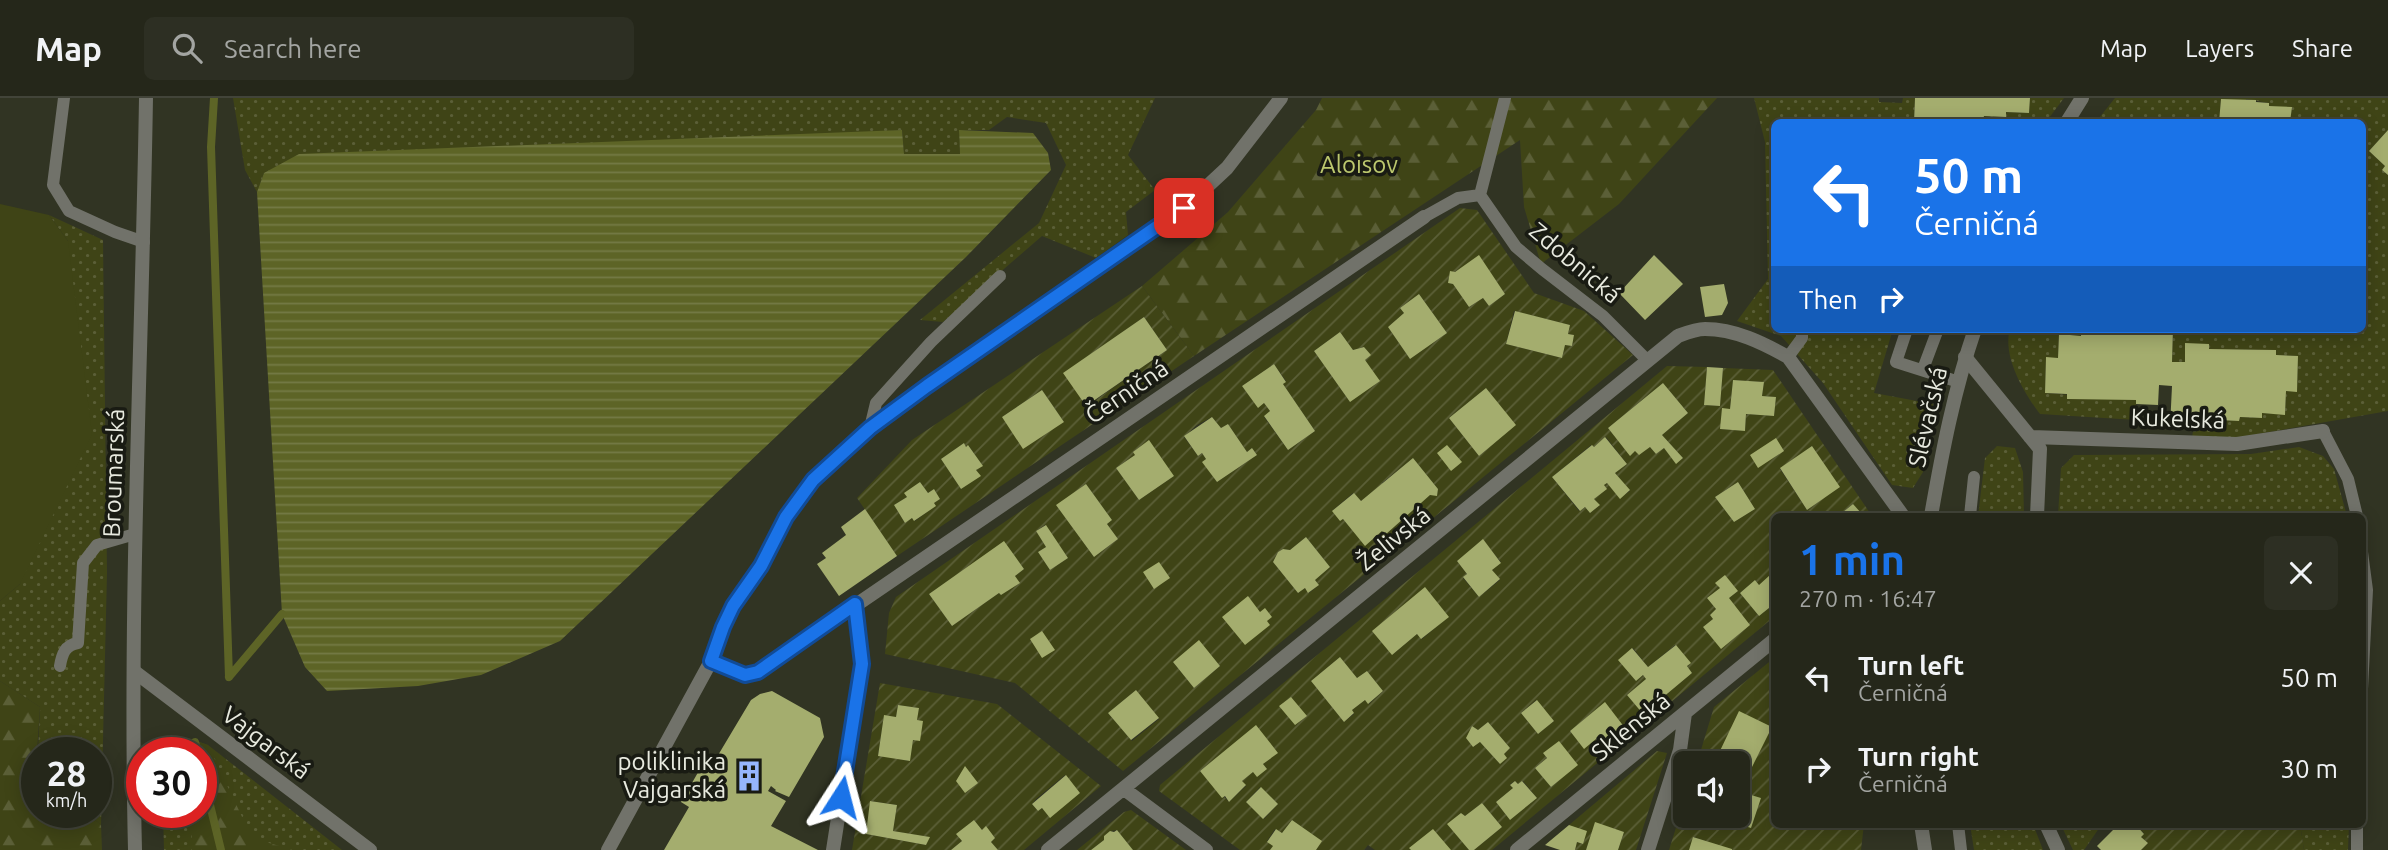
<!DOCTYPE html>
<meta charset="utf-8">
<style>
:root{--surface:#25271a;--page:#2d2f23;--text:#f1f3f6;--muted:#a3a5a2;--line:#424439;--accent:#1a73e8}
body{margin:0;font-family:Ubuntu,sans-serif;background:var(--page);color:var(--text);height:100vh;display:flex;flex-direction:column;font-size:26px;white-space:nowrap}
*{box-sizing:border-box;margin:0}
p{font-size:23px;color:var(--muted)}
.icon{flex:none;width:38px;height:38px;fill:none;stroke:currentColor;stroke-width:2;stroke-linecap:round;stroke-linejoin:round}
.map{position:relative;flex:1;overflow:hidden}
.sheet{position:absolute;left:1771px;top:415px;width:595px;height:315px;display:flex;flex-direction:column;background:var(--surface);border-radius:10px;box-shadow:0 4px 18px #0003,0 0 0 2px var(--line)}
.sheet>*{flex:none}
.hud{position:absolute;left:1771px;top:21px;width:595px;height:214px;border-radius:10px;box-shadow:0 4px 18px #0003,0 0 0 2px var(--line);background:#1a73e8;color:#fff;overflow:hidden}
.tools{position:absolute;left:1673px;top:653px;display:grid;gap:14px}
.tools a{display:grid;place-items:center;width:77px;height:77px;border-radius:10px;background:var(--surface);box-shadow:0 4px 18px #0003,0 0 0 2px var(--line);font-size:35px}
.speed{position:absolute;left:21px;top:639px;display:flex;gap:14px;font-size:35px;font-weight:700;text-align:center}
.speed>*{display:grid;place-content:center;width:91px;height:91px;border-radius:50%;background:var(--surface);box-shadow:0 4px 18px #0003,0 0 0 2px var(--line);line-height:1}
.speed small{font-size:18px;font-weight:400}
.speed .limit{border:10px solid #d22;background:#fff;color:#111}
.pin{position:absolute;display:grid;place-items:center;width:60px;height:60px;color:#fff;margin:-30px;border-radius:14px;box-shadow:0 4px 10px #0006}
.me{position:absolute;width:77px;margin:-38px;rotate:9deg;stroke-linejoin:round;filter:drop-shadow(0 0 5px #0008)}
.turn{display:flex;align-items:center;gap:24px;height:147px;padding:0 28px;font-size:32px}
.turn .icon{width:91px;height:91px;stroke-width:2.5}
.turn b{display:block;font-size:49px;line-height:60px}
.then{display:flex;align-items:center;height:66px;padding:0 28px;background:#0003;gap:14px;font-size:26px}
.round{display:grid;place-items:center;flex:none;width:74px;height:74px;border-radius:10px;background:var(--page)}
.overview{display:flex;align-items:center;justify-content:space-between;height:119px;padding:0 28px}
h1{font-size:42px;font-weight:700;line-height:52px;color:var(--accent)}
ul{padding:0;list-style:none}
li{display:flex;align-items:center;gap:21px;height:91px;padding:0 28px}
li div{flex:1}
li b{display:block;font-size:26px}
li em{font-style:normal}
header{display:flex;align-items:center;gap:42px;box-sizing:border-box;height:98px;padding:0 35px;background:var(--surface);border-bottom:2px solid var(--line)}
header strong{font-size:33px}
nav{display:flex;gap:38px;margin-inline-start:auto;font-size:24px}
.search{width:490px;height:63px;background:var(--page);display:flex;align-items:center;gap:18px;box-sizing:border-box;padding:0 24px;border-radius:10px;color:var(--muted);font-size:26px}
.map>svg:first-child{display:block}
</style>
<header>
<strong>Map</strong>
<div class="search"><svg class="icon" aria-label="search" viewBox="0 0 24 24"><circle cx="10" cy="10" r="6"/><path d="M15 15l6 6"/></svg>Search here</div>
<nav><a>Map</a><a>Layers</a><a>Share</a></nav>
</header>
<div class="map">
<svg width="2388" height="752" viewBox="0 0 2388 752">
<defs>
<pattern id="grass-dots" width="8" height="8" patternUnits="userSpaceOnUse" patternTransform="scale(1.75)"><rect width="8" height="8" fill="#3f4416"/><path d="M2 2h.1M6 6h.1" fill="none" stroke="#5b5f37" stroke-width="1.8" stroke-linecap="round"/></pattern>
<pattern id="forest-firs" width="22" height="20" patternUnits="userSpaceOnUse" patternTransform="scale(1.75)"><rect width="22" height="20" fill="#3f4416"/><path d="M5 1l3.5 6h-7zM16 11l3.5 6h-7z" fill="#5b5f37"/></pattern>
<pattern id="garden-furrows" width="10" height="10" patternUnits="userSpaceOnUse" patternTransform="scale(1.75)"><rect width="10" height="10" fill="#3f4416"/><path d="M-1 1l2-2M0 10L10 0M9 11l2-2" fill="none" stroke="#5b5f37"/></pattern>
<pattern id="water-rules" width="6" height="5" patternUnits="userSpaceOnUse" patternTransform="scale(1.75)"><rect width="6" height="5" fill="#5d6426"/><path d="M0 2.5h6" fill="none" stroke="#747a45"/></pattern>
</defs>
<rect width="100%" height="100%" fill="#313423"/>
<path fill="url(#grass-dots)" d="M233,0H1155L1128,57L1155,92L1126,114L1128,137L1096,160L1042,138L943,224L920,222L1039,125L1066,67L1046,25L1007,19L989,32H959L960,56H904L902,32L264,75L257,94L245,72Z
M1754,0H1879V4L1902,5L1903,0H1915L1914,24H1774V231H1893L1874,295L1933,306L1923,374L1913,390L1892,387L1823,285L1781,238L1737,223L1768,181L1765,44Z
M2030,0H2064L2046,24H1961V21L1983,22L1984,18L2006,19V14L2029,15Z
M2115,0H2388V32L2369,53L2385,68L2382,72L2388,77V313L2235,340H2192L2194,326L2216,327L2217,322L2239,323L2240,319L2262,320V315L2285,316L2286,293H2297L2298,258L2276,257V252L2209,251L2185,246V264H2172L2173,231H2362V24H2290L2291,10L2269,8V5L2246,1V3L2221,1L2219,24H2100L2099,20Z
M49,117L103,142L107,475L101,727L86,714H96V654H38L40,609L0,583V503L20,486L68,143Z
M2010,231H2104V234L2082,233L2081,238L2059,236L2058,260H2046L2045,295L2136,302V322L2040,316C2024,295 2002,258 2010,231Z
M1997,348L2015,350L2023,374L2024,418H1978L1985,360Z
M2299,349L2323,358L2334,371L2347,418H2058L2061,370L2074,357L2251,356Z
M188,640L208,647L342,752H164L163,714H201V654H161L172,645Z
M1970,726H2033L2043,752H1974Z
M2102,726L2084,752H2073L2061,727Z
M2300,726H2349L2348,752H2304Z"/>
<path fill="url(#forest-firs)" d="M1322,0H1717L1619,106L1541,166L1524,109L1520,42L1194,258L1142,188L1228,114L1316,12Z
M0,583L40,609L37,654V714H86L101,727L102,752H0Z
M188,640L208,647L252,740L293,752H192L191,714H201V654H189Z"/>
<path fill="url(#garden-furrows)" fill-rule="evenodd" d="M1460,110L1477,112L1534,195L1584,213L1633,257L1123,673L1015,585L885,556L889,515L896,499ZM1479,158L1505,196L1489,208L1483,200L1469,209L1453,186L1448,185L1450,174H1455ZM1419,196L1447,235L1410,261L1388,229L1404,215L1400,210ZM1514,213L1570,227L1568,236L1574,237L1572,248L1565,247L1562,260L1506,246ZM1340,234L1353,252L1364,249L1370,257L1365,262L1350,304L1314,253ZM1274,266L1286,283L1283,286L1315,333L1288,352L1264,319L1270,313L1264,305L1258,309L1242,288ZM1486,290L1515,327L1479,358L1449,320ZM1212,319L1221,330L1228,326L1247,354L1252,350L1257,357L1217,384L1203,364L1206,361L1202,355L1198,358L1184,339L1197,327ZM1135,357L1174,378L1139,402L1116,370ZM1413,360L1438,391L1437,397H1430L1407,416L1382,385ZM1086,386L1112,422L1107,426L1118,441L1094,459L1057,408ZM1382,386L1407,418L1386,436L1382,433L1365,447L1343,421L1340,422L1333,412L1353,395L1361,403ZM1045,427L1068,460L1050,472L1038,454L1046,449L1036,433ZM1306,439L1330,469L1315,482L1319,487L1309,495L1305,490L1298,495L1273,464L1278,454L1283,451L1290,452ZM1004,444L1024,471L1015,478L1019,485L1001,497L999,495L952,528L929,496ZM1199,543L1220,568L1194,590L1173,564ZM1136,592L1159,621L1132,643L1108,615Z
M1142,188L1194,258L897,458L857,400L912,342ZM1144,219L1167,252L1087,308L1064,275ZM1042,292L1064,324L1002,319ZM964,345L966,349L969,348L982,367L976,372L980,378L961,391L941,361ZM920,384L928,395L934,391L940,401L934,405L935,408L915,423L912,420L905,425L894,407L907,399L905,395Z
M1667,268L1707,269L1704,307L1720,308L1723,270L1773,272L1872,418H1859L1861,416L1853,406L1838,418H1774V483L1770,478L1759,487L1755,482L1740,495L1759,518L1774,506V519L1492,752H1474L1502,729L1482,705L1465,718L1461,715L1448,726L1469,752H1375L1368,747L1364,752H1316L1321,743L1292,722L1282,735L1275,731L1267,743L1273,748L1271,752H1240L1159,693L1160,687ZM1733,282L1764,284L1762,298L1776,299L1774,318L1746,316L1745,333L1721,331L1722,311H1730ZM1663,285L1688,315L1662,337L1683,360L1676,365L1664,350L1656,356L1650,349L1635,353L1630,357L1608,330ZM1606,339L1627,366L1615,375L1630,393L1620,400L1607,385L1604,387L1606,391L1594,401L1599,408L1590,415L1585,409L1579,413L1552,379L1591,347L1594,349ZM1812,348L1839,389L1807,412L1780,371ZM1738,384L1755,411L1734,424L1715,399ZM1483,442L1501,464L1492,472L1500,482L1479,499L1463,480L1467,476L1457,463ZM1716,485L1738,493L1729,500L1721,550L1703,529L1713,521L1710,517L1716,511L1707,500L1720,490ZM1425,490L1448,519L1422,541L1417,536L1392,557ZM1675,547L1690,565L1687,568L1692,575L1643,616L1627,597L1646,581L1643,577L1636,583L1619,562L1633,550L1648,569ZM1340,559L1357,580L1367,573L1383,593L1369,606L1365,602L1352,612L1354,616L1344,624L1311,583ZM1536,602L1554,623L1538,636L1521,615ZM1605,605L1625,630L1603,648L1596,641L1584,650L1570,633ZM1488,624L1510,650L1504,656L1500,666L1480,644L1473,649L1467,641L1472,628L1478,632ZM1256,628L1277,655L1263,666L1267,671L1253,674L1242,683L1246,688L1229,704L1200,673ZM1543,655L1577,667L1551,689L1535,670L1547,660ZM1515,683L1518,686L1523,683L1537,700L1510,722L1496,704L1513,690L1510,686ZM1260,689L1278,706L1264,721L1246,704Z
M1774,560V587L1771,590L1774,595V726H1864L1861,752H1731L1694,739L1689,752H1669L1685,701V718H1699L1727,728L1729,723L1751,730L1760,700L1738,693V667L1697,665L1714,609Z
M880,585L997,606L1101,688L1024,752H998L991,744L995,740L986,729L982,732L974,722L957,736L962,743L951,752H852ZM898,607L919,610L909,663L878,657L884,618L896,619ZM1065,677L1080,695L1050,719L1042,710L1038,713L1032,706L1036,701ZM871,703L897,707L893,733L929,739L926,747L866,736Z
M1657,653L1667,655L1636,752H1618L1624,734L1595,725L1586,752H1575L1577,744L1583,746L1569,727Z
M1131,712L1186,752H1133L1117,732L1110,733L1104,738V742L1091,752H1077L1124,714Z
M2129,726H2300L2304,752H2141L2148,745L2141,739L2144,735L2135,727L2132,730Z"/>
<path fill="#3f4416" d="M0,106L49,117L68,143L92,336L20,486L0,503Z"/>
<path fill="url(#water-rules)" d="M902,32L904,56H960L959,32L1033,35L1048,55L1051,72L966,159L560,543L481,577L418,588L327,593L305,569L282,516L257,94L264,75L299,56Z"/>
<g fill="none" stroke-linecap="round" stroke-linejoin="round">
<path stroke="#5d6426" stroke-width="8" d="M214,0L211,49L229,579
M229,579L282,516
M195,644L198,654
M201,670L221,752"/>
</g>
<path fill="#a4ad6e" d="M1915,0H2030L2029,15L2006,14V19L1984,18L1983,22L1961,21V24H1914Z
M2221,1L2256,2V4L2269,5V8L2292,9L2290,24H2219Z
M2388,32V77L2382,72L2385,68L2369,53Z
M1479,157L1505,196L1489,208L1483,200L1469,209L1453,186L1448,185L1450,173L1455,174Z
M1654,157L1683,186L1645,222L1619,195Z
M1724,186L1728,205L1722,217L1705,219L1700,189Z
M1419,196L1447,235L1410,261L1388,229L1404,215L1400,210Z
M1515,213L1570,227L1568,236L1574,237L1572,248L1565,247L1562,260L1506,246Z
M1144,219L1167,252L1086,308L1063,275Z
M2104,231H2173L2172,264H2185V245L2209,246V251L2276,252V257L2298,258L2297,294L2286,293L2285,317L2262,315V320L2240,319L2239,323L2217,322L2216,327L2194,326V331L2170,329L2172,288L2159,287L2158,307L2136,306V302L2067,301V296L2045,295L2046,259L2058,260L2059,236L2081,238V233L2104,234Z
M1340,234L1353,252L1364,249L1371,257L1365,262L1380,283L1350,304L1314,253Z
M1274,266L1286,284L1283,286L1315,333L1288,352L1264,318L1270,313L1264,305L1258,310L1242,288Z
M1707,269L1723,270L1720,308L1704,307Z
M1733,282L1764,284L1762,298L1776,299L1774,318L1746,316L1745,333L1720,331L1722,310L1730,311Z
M1663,285L1688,315L1662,337L1683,360L1676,366L1664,350L1656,356L1650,349L1639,357L1635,353L1630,358L1608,330Z
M1486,290L1516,327L1479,358L1449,320Z
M1042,292L1064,324L1023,351L1002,319Z
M1212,319L1221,330L1228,326L1247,354L1252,350L1257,357L1217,384L1202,364L1206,361L1202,355L1198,358L1184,338Z
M1605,339L1627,366L1615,375L1630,392L1620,401L1607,385L1604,387L1607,391L1594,401L1600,407L1590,415L1585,409L1580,413L1552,379L1592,347L1594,349Z
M1776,340L1784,353L1758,370L1750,357Z
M1149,342L1174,378L1139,402L1116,370L1135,357L1133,354Z
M964,345L966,349L968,347L983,368L976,372L981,378L961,391L941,361Z
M1447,347L1462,364L1451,373L1437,355Z
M1812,348L1840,389L1807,412L1780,370Z
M1413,360L1438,391L1437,398L1430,397L1385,437L1382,433L1365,448L1343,421L1340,423L1332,413L1354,395L1361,403Z
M920,384L928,395L934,391L940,401L934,405L936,408L914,423L912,420L905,425L894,407L907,399L904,395Z
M1738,384L1755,411L1734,424L1715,399Z
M1086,386L1112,422L1107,426L1118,441L1094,459L1056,407Z
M1853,406L1862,416L1859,418H1838Z
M865,411L897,458L839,498L817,466L826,460L822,455L846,437L841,429Z
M1046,427L1068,460L1050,472L1038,454L1046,449L1036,433Z
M1306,439L1330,469L1315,482L1319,487L1308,495L1305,490L1298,495L1273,464L1278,454L1283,451L1290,452Z
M1483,441L1501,465L1492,472L1500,481L1479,499L1463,479L1467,476L1457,463Z
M1004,443L1024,471L1015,478L1020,485L1001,497L999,495L952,528L929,496Z
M1159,464L1170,480L1154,491L1143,474Z
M1725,477L1738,493L1729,500L1750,527L1721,551L1703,529L1713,521L1710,517L1716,511L1707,500L1720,490L1715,485Z
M1770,477L1774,483V506L1759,518L1740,495L1755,482L1759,487Z
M1425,489L1449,519L1421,541L1417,536L1392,557L1372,533Z
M1248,498L1260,514L1265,510L1272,519L1267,523L1270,527L1245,547L1222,519Z
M1042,533L1055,552L1042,560L1030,541Z
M1199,542L1220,568L1194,590L1173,564Z
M1676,547L1691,565L1687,568L1692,575L1643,616L1627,597L1646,581L1643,577L1636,583L1618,562L1632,550L1648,569Z
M1340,559L1357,580L1367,573L1383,593L1368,606L1365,602L1352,612L1354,615L1344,624L1311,583Z
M1136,592L1159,620L1131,642L1108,615Z
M772,593L820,620L824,639L789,699L775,693L776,692L771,688L768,693L786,703L771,728L818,752H664L689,709L681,704L704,664L711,669L751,602L760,596Z
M1291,599L1307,618L1295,627L1279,608Z
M1537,602L1554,623L1538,636L1521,615Z
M1605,604L1625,630L1602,649L1596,641L1584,651L1570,633Z
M898,607L919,610L917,622L923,623L920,643L913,642L910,663L878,658L884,617L896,619Z
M1739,613L1772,629L1750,673L1718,657Z
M1488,624L1510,650L1504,656L1507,660L1500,666L1480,644L1473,649L1466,640L1472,628L1478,632Z
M1256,627L1278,655L1263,666L1267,671L1257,679L1253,674L1242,683L1246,687L1229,704L1225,698L1222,700L1200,673Z
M1559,643L1578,667L1551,689L1535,670L1547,660L1543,655Z
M965,668L978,685L965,695L956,683Z
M1066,677L1080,695L1050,720L1042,710L1038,713L1032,706Z
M1515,683L1518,686L1522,683L1537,700L1510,722L1496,704L1513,690L1510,687Z
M1261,689L1278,706L1263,721L1246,704Z
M1738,693L1761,700L1751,730L1729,723L1727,728L1696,718H1738Z
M870,703L897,707L893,733L930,739L926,747L866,736Z
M1482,705L1502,729L1474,752H1469L1447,726L1461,715L1465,718Z
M974,722L982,732L986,728L995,740L991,744L998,752H951L962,743L956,736Z
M1292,722L1322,743L1316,752H1270L1273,748L1267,744L1276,731L1282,735Z
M1595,724L1624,734L1618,752H1586Z
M2119,726H2129L2132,730L2135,726L2144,736L2141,739L2148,745L2141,752H2101L2097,748Z
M1569,727L1587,733L1583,746L1577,744L1575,752H1560L1545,747Z
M1433,731L1451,752H1411L1409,750Z
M1117,732L1133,752H1091L1104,742V738L1110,733L1114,734Z
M1693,739L1732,751V752H1689Z"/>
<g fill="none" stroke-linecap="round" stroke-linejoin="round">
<path stroke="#71726a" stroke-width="12" d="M64,0L53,87L69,113L115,134L144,144
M1480,97L1516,149L1542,171L1603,218L1647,262
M1480,97L1505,0
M1424,119L1458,100L1480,97
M1907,231L1896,264L1959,284
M1788,259L1802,240V231
M1923,271L1938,231
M870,330L876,305L931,244L1000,178
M2323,333L2348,381L2357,418
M1970,418L1974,379
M2362,454L2367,492L2362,591
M60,568C62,556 65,547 78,545L83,465L97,447L135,436
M1958,726L1961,752
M2357,752V726"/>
<path stroke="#71726a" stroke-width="14" d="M1965,259L2040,351L2037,418
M2030,339L2237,346L2323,333
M711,563L745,577L758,574L1424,119
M135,574L370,752
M1124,691L1206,752
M2046,726L2058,752
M608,752L711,563L723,529L733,508L761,468L786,420L813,382L870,330L927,288L1184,110L1227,70L1281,0
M833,752L862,566L855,506
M1048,752L1678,238C1686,235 1696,231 1705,231C1735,231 1763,245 1788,259L1903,418
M1517,752L1774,542
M1648,752L1680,652L1685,615"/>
<path stroke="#71726a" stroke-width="14" d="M2067,24L2082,0
M1931,418C1942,355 1954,292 1975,231
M1921,726L1925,752
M135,752C129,501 142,251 146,0"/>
</g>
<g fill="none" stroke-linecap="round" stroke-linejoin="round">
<g stroke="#114b97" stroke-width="18">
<path id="route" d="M841,699L862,566L855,506L758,574L745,577L711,563L723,529L733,508L761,468L786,419L813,382L870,330L927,288L1184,110"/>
</g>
<use href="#route" stroke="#1a73e8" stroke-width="12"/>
</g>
<defs>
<g id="building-bare" transform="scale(2.415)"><path d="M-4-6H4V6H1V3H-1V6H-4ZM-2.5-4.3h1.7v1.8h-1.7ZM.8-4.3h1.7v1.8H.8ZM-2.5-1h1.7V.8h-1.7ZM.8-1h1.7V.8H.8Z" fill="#96b6fd" stroke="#191b13" stroke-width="2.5" paint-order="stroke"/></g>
</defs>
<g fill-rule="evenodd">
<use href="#building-bare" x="749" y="678"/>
</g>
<g text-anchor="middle" stroke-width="7" stroke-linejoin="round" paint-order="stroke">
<g font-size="24" fill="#bcc86e" stroke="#191b13">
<text x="1359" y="75">Aloisov</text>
</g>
<g font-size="24" fill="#e8eadf" stroke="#191b13">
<text transform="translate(1575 165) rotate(40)" y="8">Zdobnická</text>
<text transform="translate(1127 294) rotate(-34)" y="8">Černičná</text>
<text transform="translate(1928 319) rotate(-77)" y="8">Slévačská</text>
<text transform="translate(2178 321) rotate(2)" y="8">Kukelská</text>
<text transform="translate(114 375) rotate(-88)" y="8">Broumarská</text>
<text transform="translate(1394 441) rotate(-39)" y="8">Želivská</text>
<text transform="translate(1631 629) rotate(-39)" y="8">Sklenská</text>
<text transform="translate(266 645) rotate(37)" y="8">Vajgarská</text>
</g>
<g font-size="24" fill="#e8eadf" stroke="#191b13" text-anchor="end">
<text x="726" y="672">poliklinika<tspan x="726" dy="28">Vajgarská</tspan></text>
</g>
</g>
</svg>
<div class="tools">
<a><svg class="icon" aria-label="sound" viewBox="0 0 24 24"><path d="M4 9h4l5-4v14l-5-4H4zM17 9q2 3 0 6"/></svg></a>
</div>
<div class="speed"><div>28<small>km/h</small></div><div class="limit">30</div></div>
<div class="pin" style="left:1184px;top:110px;background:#d93025"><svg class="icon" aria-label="arrive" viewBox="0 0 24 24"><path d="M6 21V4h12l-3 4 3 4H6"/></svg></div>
<svg class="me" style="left:841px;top:699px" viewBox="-20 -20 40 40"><path d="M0-17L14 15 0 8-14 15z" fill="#1a73e8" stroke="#fff" stroke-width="4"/></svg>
<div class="hud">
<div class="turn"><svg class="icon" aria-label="left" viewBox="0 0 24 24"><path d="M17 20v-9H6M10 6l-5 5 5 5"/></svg><div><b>50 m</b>Černičná</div></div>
<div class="then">Then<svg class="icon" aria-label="right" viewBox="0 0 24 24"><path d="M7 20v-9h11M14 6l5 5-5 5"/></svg></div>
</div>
<section class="sheet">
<div class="overview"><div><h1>1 min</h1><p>270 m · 16:47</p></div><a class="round"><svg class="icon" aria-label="close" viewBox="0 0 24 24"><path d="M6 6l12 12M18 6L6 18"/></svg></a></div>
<ul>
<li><svg class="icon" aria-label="left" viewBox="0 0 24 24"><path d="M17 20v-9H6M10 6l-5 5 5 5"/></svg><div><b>Turn left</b><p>Černičná</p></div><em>50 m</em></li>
<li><svg class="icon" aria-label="right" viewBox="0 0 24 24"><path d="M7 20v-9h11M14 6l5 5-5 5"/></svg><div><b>Turn right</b><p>Černičná</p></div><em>30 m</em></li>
</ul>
</section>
</div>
